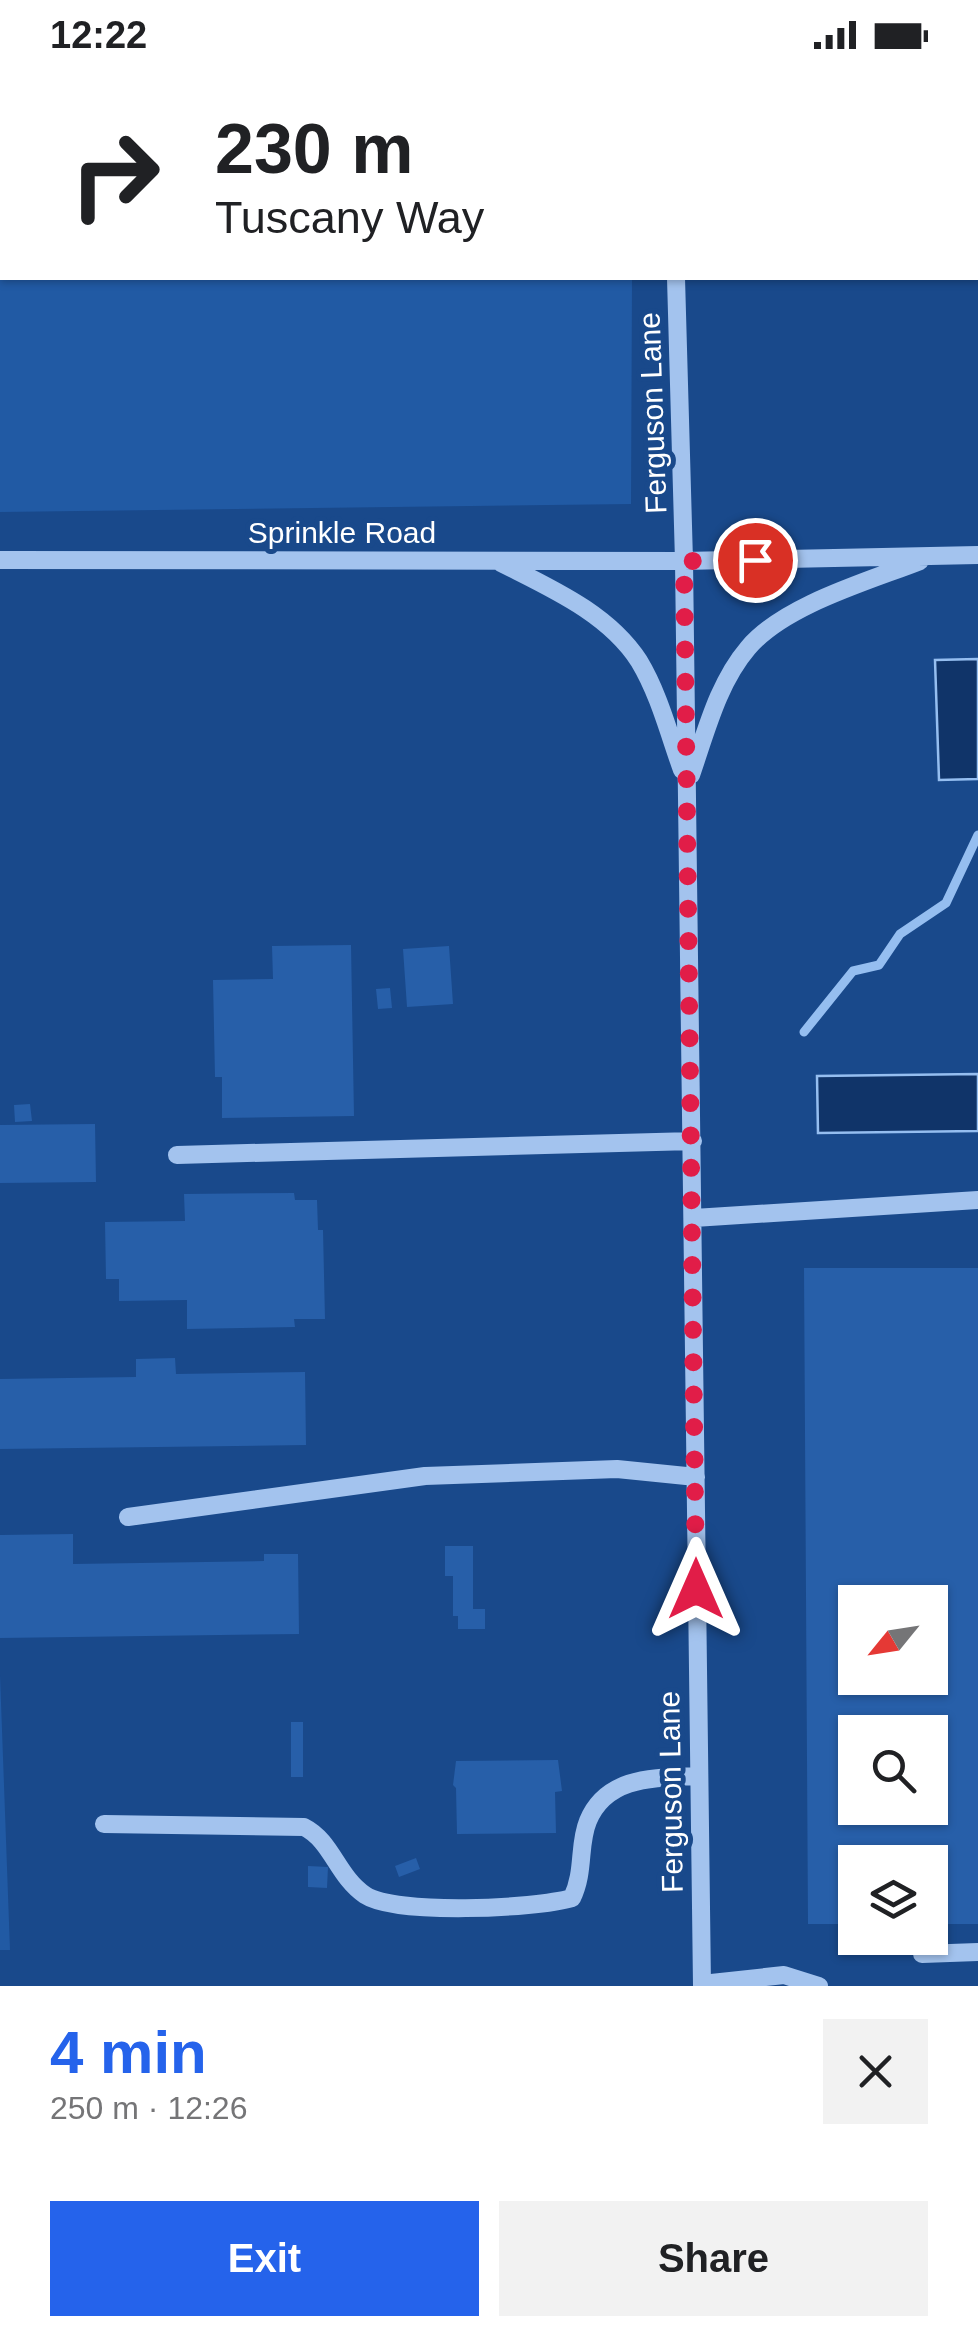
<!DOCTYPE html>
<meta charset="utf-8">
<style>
:root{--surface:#fff;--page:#f2f2f2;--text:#202124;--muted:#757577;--accent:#2563eb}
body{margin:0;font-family:Helvetica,sans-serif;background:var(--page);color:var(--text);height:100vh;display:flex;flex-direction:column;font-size:38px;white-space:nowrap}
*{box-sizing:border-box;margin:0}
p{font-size:32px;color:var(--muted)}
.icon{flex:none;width:55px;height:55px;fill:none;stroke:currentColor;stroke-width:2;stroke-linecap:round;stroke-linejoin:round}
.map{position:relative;height:1916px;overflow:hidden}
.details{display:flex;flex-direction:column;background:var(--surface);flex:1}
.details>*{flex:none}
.guide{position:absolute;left:0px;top:0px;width:980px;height:210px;box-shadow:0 2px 8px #0004;background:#fff;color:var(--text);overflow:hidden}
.needle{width:65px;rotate:240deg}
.tools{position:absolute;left:838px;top:1515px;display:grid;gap:20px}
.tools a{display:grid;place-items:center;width:110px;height:110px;border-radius:0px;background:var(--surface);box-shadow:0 2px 8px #0004;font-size:50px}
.pin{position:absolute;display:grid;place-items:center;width:85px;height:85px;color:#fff;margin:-42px;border:5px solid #fff;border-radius:50%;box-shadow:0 2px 10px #0007}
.me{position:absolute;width:110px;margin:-55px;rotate:0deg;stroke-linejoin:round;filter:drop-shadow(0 0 8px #0008)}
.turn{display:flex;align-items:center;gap:35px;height:210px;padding:0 50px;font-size:45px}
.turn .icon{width:130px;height:130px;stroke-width:2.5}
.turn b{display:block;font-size:70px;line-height:85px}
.round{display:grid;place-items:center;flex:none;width:105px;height:105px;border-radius:0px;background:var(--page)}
.summary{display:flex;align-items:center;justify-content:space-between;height:170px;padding:0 50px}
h1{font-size:60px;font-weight:800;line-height:75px;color:var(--accent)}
.cta{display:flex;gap:20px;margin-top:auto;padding:20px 50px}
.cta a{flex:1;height:115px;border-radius:0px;background:var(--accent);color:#fff;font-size:40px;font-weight:800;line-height:115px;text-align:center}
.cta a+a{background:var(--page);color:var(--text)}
.status{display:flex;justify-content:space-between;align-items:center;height:70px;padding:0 50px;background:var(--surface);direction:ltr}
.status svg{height:28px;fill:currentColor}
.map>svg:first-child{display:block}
</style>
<div class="status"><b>12:22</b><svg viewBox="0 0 49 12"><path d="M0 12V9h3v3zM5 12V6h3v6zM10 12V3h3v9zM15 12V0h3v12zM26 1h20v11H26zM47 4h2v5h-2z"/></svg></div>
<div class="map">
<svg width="978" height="1916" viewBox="0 0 978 1916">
<rect width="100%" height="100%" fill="#19498b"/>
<path fill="#215aa4" d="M0,0H634L2,2V208H632L631,434L0,442Z
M0,1605L10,1880H0Z"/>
<path fill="#103469" stroke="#95bef0" stroke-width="2.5" d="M978,589V709L939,710L935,590Z
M978,1004V1061L818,1063L817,1006Z"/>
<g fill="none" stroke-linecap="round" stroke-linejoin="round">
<path stroke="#95bef0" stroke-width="9" d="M804,962L853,901L879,895L900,864L946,833L978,765"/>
<path stroke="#103469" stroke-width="55" d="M43,2L44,0
M0,60L2,58"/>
</g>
<path fill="#275fa9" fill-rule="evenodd" d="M351,875L354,1046L222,1048V1007H215L213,910L273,909L272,876Z
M449,876L453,934L407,937L403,879Z
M390,918L392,938L378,939L376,919Z
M30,1034L32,1051L15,1052L14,1035Z
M95,1054L96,1112L0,1113V1055Z
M294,1123L295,1130H317L318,1160H323L325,1249H294L295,1257L187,1259V1230L119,1231V1209H106L105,1152L185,1151L184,1124Z
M804,1198H978V1854H930V1792H855V1854H808ZM855,1532H930V1608H855ZM855,1662H930V1738H855Z
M175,1288L176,1304L305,1302L306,1375L0,1379V1309L136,1307V1289Z
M73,1464V1494L264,1491V1484H298L299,1564L0,1568V1465Z
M445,1476H473V1539H485V1559H458V1546H453V1506H445Z
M291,1652H303V1707H291Z
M558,1690L562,1721L555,1722L556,1763L457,1764L456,1718L453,1715L456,1691Z
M416,1788L420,1799L399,1807L395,1796Z
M308,1796L328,1797L327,1818L308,1817Z"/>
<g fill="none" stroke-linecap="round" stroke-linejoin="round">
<path stroke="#a3c3ee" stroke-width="18" d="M670,0V2
M676,208L684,491L702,1916
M0,490L684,491L978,485
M501,493C550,518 608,543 639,591C659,624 669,664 682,700
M691,705C706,662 718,613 748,578C784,535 869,511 920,491
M177,1085L693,1071
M694,1148L978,1130
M128,1447L425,1406L617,1399L696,1407
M104,1754L304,1757C332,1771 337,1806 365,1825C395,1845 534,1839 572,1828C585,1801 578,1775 588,1751C607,1705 657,1708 698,1706
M922,1884L978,1882
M702,1914L784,1905L819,1916"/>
</g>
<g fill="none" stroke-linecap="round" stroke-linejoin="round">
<path stroke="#e11d48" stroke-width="18" stroke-dasharray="0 32.4" d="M696,1519L684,491L755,490"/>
</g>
<g text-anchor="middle" stroke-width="10" stroke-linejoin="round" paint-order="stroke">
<g font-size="30" fill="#fff" stroke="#19498b">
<text transform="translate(653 343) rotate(-92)" y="10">Ferguson Lane</text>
<text x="342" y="473">Sprinkle Road</text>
<text transform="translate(671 1722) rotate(-91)" y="10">Ferguson Lane</text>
</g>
</g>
</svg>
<div class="tools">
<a><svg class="needle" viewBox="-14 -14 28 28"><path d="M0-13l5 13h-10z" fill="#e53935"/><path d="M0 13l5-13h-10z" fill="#757577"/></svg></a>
<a><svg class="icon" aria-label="search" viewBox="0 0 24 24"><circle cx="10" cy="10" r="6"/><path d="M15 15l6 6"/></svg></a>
<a><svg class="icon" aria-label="layers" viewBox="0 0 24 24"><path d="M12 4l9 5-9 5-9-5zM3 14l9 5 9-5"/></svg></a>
</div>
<div class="pin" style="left:755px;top:490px;background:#d93025"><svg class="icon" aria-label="arrive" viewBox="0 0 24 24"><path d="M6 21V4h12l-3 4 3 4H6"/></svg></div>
<svg class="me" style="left:696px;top:1519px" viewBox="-20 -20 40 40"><path d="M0-17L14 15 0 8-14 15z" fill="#e11d48" stroke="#fff" stroke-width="4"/></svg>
<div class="guide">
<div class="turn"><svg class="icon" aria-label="right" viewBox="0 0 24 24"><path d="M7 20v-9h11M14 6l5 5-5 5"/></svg><div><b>230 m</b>Tuscany Way</div></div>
</div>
</div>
<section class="details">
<div class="summary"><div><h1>4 min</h1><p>250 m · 12:26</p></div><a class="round"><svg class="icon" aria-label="close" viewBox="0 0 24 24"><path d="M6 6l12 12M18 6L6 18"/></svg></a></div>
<div class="cta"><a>Exit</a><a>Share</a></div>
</section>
